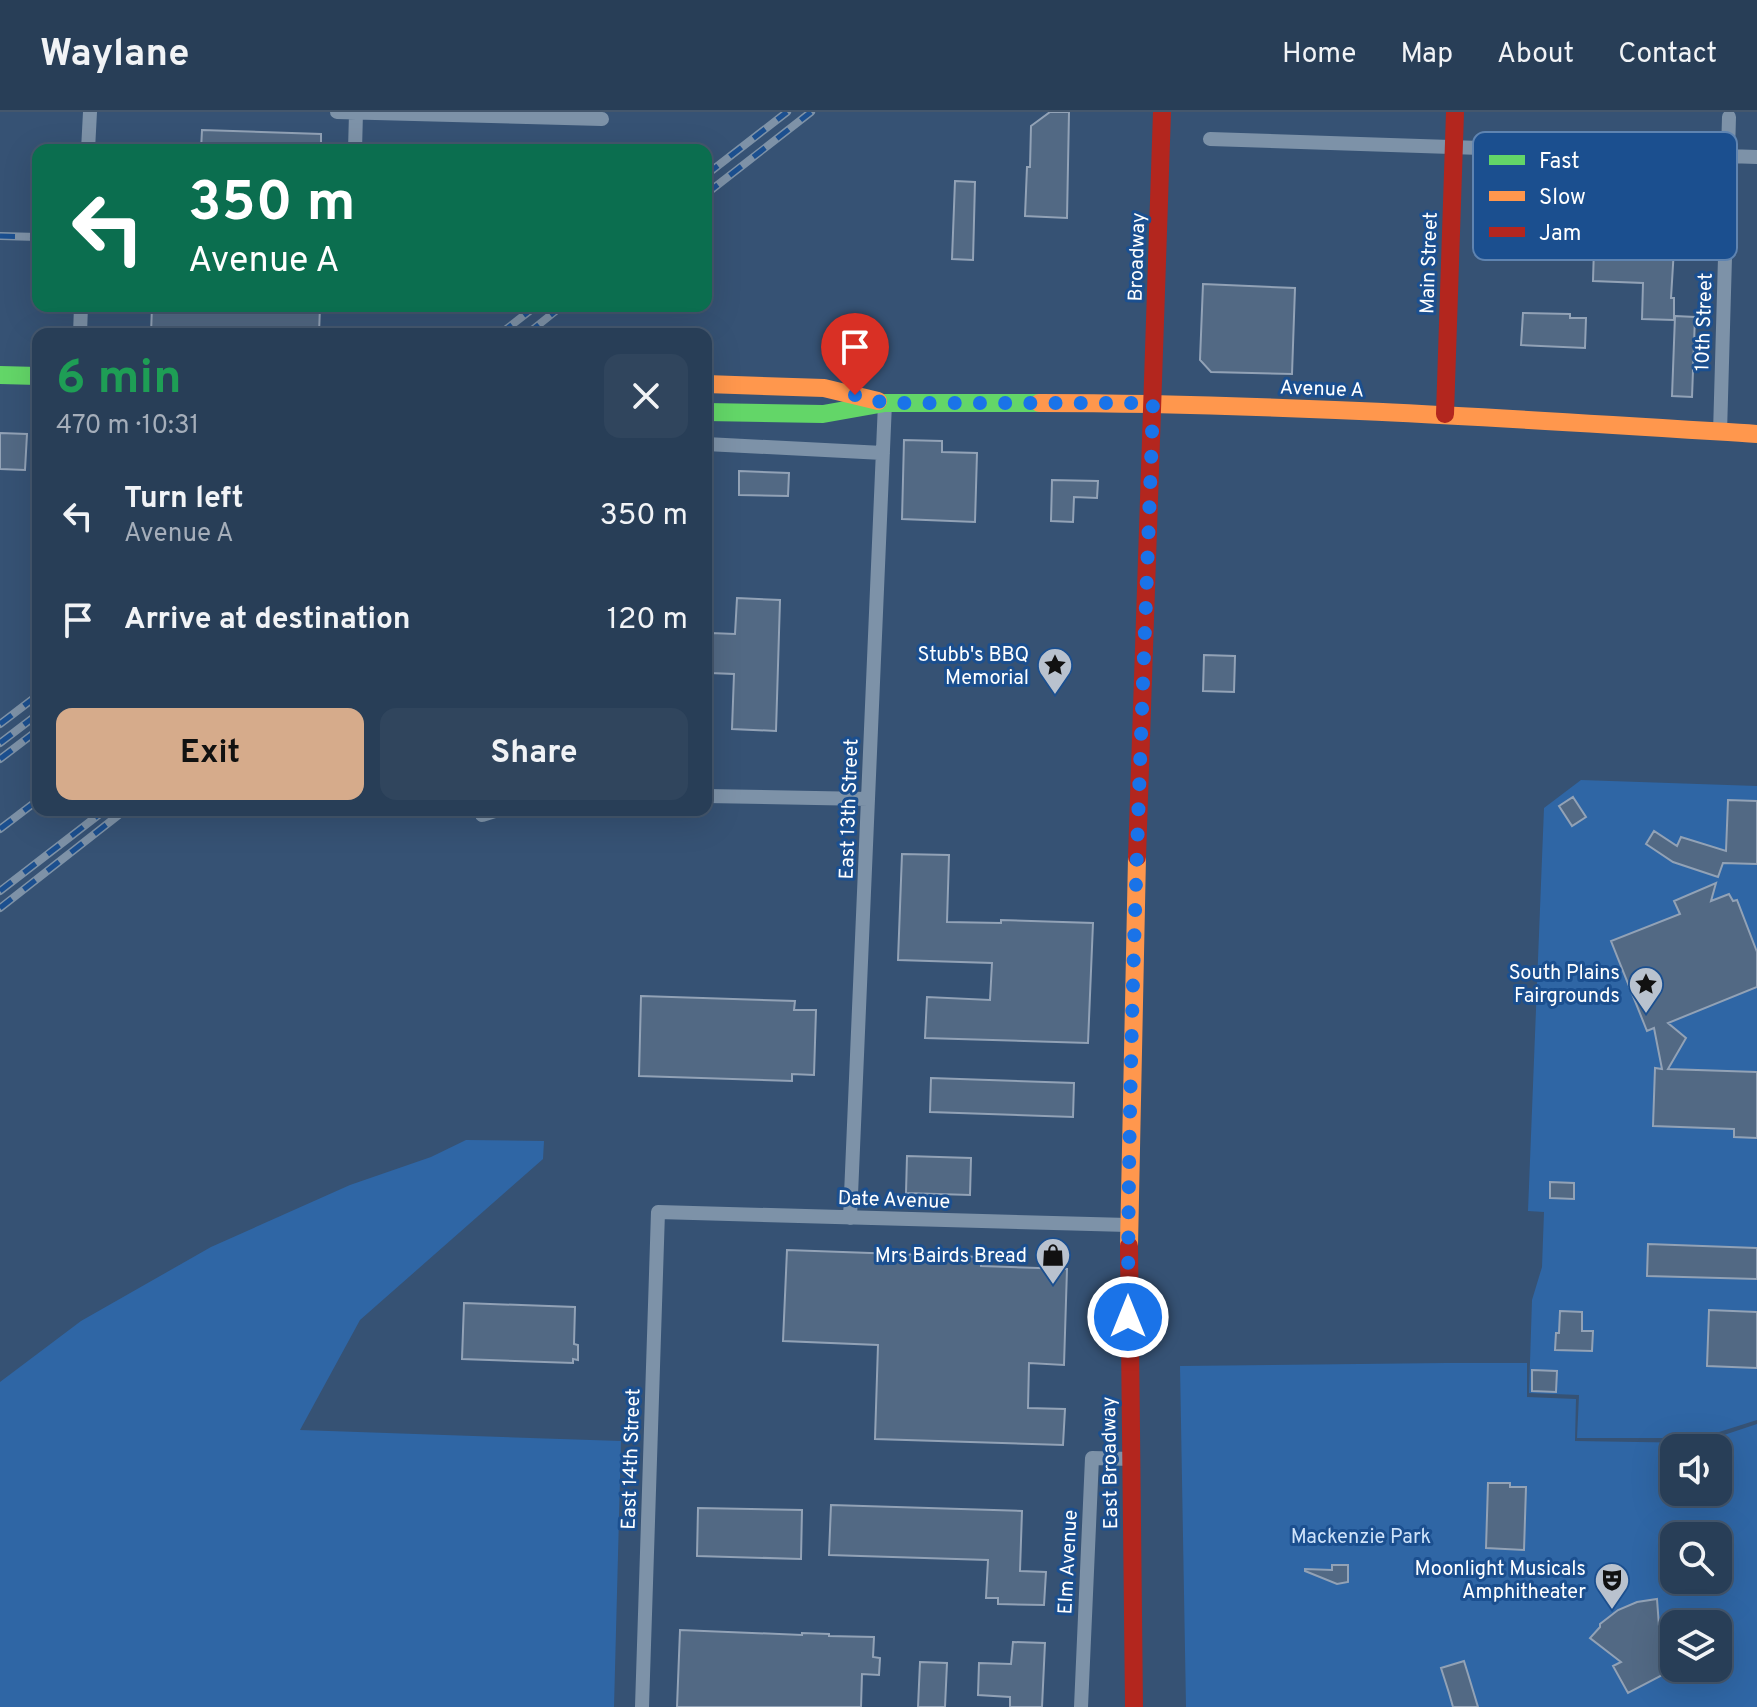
<!DOCTYPE html>
<meta charset="utf-8">
<style>
:root{--surface:#283e57;--page:#30455d;--text:#f1f3f6;--muted:#a5aeba;--line:#44576d;--accent:#d6ab8b}
body{margin:0;font-family:Overpass,sans-serif;background:var(--page);color:var(--text);height:100vh;display:flex;flex-direction:column;font-size:30px;white-space:nowrap}
*{box-sizing:border-box;margin:0}
p{font-size:26px;color:var(--muted)}
.icon{flex:none;width:44px;height:44px;fill:none;stroke:currentColor;stroke-width:2;stroke-linecap:round;stroke-linejoin:round}
.map{position:relative;flex:1;overflow:hidden}
.panel{position:absolute;left:32px;top:216px;width:680px;height:488px;display:flex;flex-direction:column;background:var(--surface);border-radius:16px;box-shadow:0 8px 32px #0002,0 0 0 2px var(--line)}
.panel>*{flex:none}
.hud{position:absolute;left:32px;top:32px;width:680px;height:168px;border-radius:16px;box-shadow:0 8px 32px #0002,0 0 0 2px var(--line);background:#0b6e4f;color:#fff;overflow:hidden}
.tools{position:absolute;left:1660px;top:1322px;display:grid;gap:16px}
.tools a{display:grid;place-items:center;width:72px;height:72px;border-radius:16px;background:var(--surface);box-shadow:0 8px 32px #0002,0 0 0 2px var(--line);font-size:40px}
.pin{position:absolute;display:grid;place-items:center;width:68px;height:68px;color:#fff;margin:-82px -34px;border-radius:50% 50% 50% 0;rotate:-45deg;box-shadow:0 0 8px #0007}
.pin .icon{rotate:45deg}
.me{position:absolute;width:88px;margin:-44px;rotate:0deg;stroke-linejoin:round;filter:drop-shadow(0 0 6px #0008)}
.turn{display:flex;align-items:center;gap:28px;height:168px;padding:0 24px;font-size:36px}
.turn .icon{width:104px;height:104px;stroke-width:2.5}
.turn b{display:block;font-size:56px;line-height:68px}
.round{display:grid;place-items:center;flex:none;width:84px;height:84px;border-radius:16px;background:var(--page)}
.head{display:flex;align-items:center;justify-content:space-between;height:136px;padding:0 24px}
h1{font-size:48px;font-weight:700;line-height:60px;color:#1e9e55}
.button{display:flex;gap:16px;margin-top:auto;padding:16px 24px}
.button a{flex:1;height:92px;border-radius:16px;background:var(--accent);color:#111;font-size:32px;font-weight:700;line-height:92px;text-align:center}
.button a+a{background:var(--page);color:var(--text)}
ul{padding:0;list-style:none}
li{display:flex;align-items:center;gap:24px;height:104px;padding:0 24px}
li div{flex:1}
li b{display:block;font-size:30px}
li em{font-style:normal}
header{display:flex;align-items:center;gap:48px;box-sizing:border-box;height:112px;padding:0 40px;background:var(--surface);border-bottom:2px solid var(--line)}
header strong{font-size:38px}
nav{display:flex;gap:44px;margin-inline-start:auto;font-size:28px}
.map>svg:first-child{display:block}
</style>
<header>
<strong>Waylane</strong>
<nav><a>Home</a><a>Map</a><a>About</a><a>Contact</a></nav>
</header>
<div class="map">
<svg width="1757" height="1595" viewBox="0 0 1757 1595">
<rect width="100%" height="100%" fill="#365274"/>
<path fill="#2f66a5" fill-rule="evenodd" d="M1581,668L1757,674V1308L1700,1326H1577L1579,1283L1529,1281L1532,1188L1542,1155L1544,1100L1528,1099L1544,696Z
M466,1028L544,1029L543,1047L360,1208L300,1318L621,1329L614,1595H0V1270L81,1209L211,1135L350,1073L431,1045Z
M1447,1251H1527V1285L1576,1287L1575,1329L1700,1331L1757,1312V1595H1186L1180,1254ZM1674,1336H1718V1380H1674ZM1674,1424H1718V1468H1674ZM1674,1512H1718V1556H1674Z"/>
<path fill="#526984" stroke="#92a2b6" stroke-width="2" d="M1050,0H1069L1067,106L1025,104L1027,55H1030L1031,14Z
M202,18L321,22V38H201Z
M955,69L975,70L973,148L952,147Z
M1596,70L1660,72L1659,87H1677L1671,186H1674V208L1642,207L1643,171L1593,169Z
M1203,172L1295,176L1292,262L1211,260L1200,248Z
M152,194H320L319,222L199,220V222H151Z
M1523,201L1570,202V206H1586L1585,236L1521,233Z
M1675,204L1695,205L1692,285L1672,284Z
M0,321L27,322L25,358L0,357Z
M904,328L942,329V340L977,341L975,410L902,407Z
M739,359L789,361L788,384L739,383Z
M1052,368L1098,369L1097,386L1074,385L1073,410L1051,409Z
M737,486L780,488L776,619L732,617L734,562L710,561L711,521L735,522Z
M1204,543L1235,544L1234,580L1203,579Z
M1573,685L1586,705L1572,714L1559,694Z
M1728,688L1757,689V752L1723,751L1718,765L1673,750L1646,732L1654,719L1677,734L1681,725L1726,739Z
M902,742L949,743L947,810L1001,811V808L1093,811L1088,931L925,926L927,885L990,888L992,851L898,848Z
M1716,771L1711,789L1729,782L1733,789L1737,788L1757,840V875L1668,911L1686,926L1668,957L1757,960V1026L1734,1025V1017L1653,1014L1655,956L1662,957L1654,916L1647,919L1611,829L1680,802L1674,789Z
M641,884L795,889L794,898H816L814,963L792,962V969L639,964Z
M931,966L1074,971L1073,1005L930,1000Z
M907,1044L971,1046L970,1083L906,1081Z
M1550,1070L1574,1071V1087L1550,1086Z
M1648,1132L1757,1136V1167L1647,1164Z
M787,1138L981,1145V1154L1067,1157L1064,1253L1029,1251L1028,1296L1065,1297L1063,1333L875,1327L878,1233L783,1229Z
M464,1191L575,1195L574,1232L578,1233V1248L573,1247V1251L462,1247Z
M1709,1198L1757,1200V1256L1707,1254Z
M1560,1199L1582,1200V1219H1593L1592,1239L1555,1238L1556,1221H1559Z
M1532,1258L1557,1259L1556,1280L1532,1279Z
M1488,1371H1510V1375H1526L1524,1438L1486,1436Z
M831,1393L1022,1399L1020,1459L1046,1460L1044,1493L998,1492V1486H986L988,1448L829,1443Z
M698,1396L802,1398L801,1447L697,1444Z
M1332,1453H1348V1470L1337,1472L1305,1459V1457L1332,1458Z
M1657,1487L1660,1528L1667,1524L1674,1538V1557L1628,1581L1613,1554L1621,1550L1590,1526L1600,1515V1512L1618,1498L1637,1490Z
M680,1518L802,1523V1521L829,1522V1524L874,1525L873,1545L880,1546L879,1563L862,1562L861,1595H677Z
M1013,1530L1045,1531L1042,1595H1010V1585L978,1583L979,1551L1011,1552Z
M1464,1549L1468,1562L1478,1595H1453L1449,1581L1441,1556Z
M920,1550L947,1551L945,1595H918Z"/>
<g fill="none" stroke-linecap="round" stroke-linejoin="round">
<path stroke="#7d92a8" stroke-width="14" d="M337,0L602,7
M1210,27L1757,45
M88,38L90,0
M355,38L356,1
M80,222L81,194
M1720,321L1729,5
M706,332L883,341
M706,684L868,687
M481,698L482,703L498,698
M850,1106L885,291
M642,1595L658,1100L1128,1113
M1081,1595L1092,1346L1132,1347"/>
<path stroke="#63d668" stroke-width="18" d="M0,263L38,264
M706,300L823,302L885,291H1039"/>
<path stroke="#ff974d" stroke-width="18" d="M706,272L824,276L878,289
M1039,291C1279,291 1518,307 1757,322
M1129,1134L1137,745"/>
<path stroke="#b3261e" stroke-width="18" d="M1445,302L1455,0
M1137,745L1162,0
M1129,1134L1134,1595"/>
<g stroke="#7e92a7" stroke-width="8">
<path id="rail" d="M706,63L787,0
M706,82L811,0
M0,124L38,125
M500,222L536,194
M527,222L562,194
M0,612L38,583
M0,631L38,602
M0,647L38,618
M0,717L38,688
M0,779L105,698
M0,796L125,698"/>
</g>
<use href="#rail" stroke="#1b4f8f" stroke-width="5" stroke-dasharray="15" stroke-linecap="butt"/>
</g>
<g fill="none" stroke-linecap="round" stroke-linejoin="round">
<path stroke="#1a73e8" stroke-width="14" stroke-dasharray="0 25.2" d="M855,283L885,291H1153C1143,596 1128,900 1128,1205"/>
</g>
<defs>
<g id="sight-pin" transform="scale(1.8)"><path d="M0 17L-7.5 6A9.5 9.5 0 1 1 7.5 6Z" fill="#b9c2ce" stroke="#1b4f8f"/><path d="M0-6L1.8-2.2L6-1.7L2.9 1.2L3.7 5.4L0 3.3L-3.7 5.4L-2.9 1.2L-6-1.7L-1.8-2.2Z" fill="#111"/></g>
<g id="shop-pin" transform="scale(1.8)"><path d="M0 17L-7.5 6A9.5 9.5 0 1 1 7.5 6Z" fill="#b9c2ce" stroke="#1b4f8f"/><path d="M-5-2.5h2.3a2.7 3.5 0 0 1 5.4 0H5L5.5 6h-11ZM-1.5-2.5h3a1.5 2.3 0 0 0-3 0Z" fill="#111"/></g>
<g id="theatre-pin" transform="scale(1.8)"><path d="M0 17L-7.5 6A9.5 9.5 0 1 1 7.5 6Z" fill="#b9c2ce" stroke="#1b4f8f"/><path d="M-5-5.5Q0-4 5-5.5V0Q5 5 0 6Q-5 5-5 0ZM-3.3-2.5H-1v1.5H-3.3ZM1-2.5H3.3v1.5H1ZM-2.8 1Q0 5.5 2.8 1Z" fill="#111"/></g>
</defs>
<g fill-rule="evenodd">
<use href="#sight-pin" x="1055" y="553"/>
<use href="#sight-pin" x="1646" y="872"/>
<use href="#shop-pin" x="1053" y="1143"/>
<use href="#theatre-pin" x="1612" y="1468"/>
</g>
<g text-anchor="middle" stroke-width="6" stroke-linejoin="round" paint-order="stroke">
<g font-size="20" fill="#fff" stroke="#1b4f8f">
<text transform="translate(1136 145) rotate(-88)" y="7">Broadway</text>
<text transform="translate(1428 151) rotate(-88)" y="7">Main Street</text>
<text transform="translate(1703 210) rotate(-88)" y="7">10th Street</text>
<text transform="translate(1322 276) rotate(2)" y="7">Avenue A</text>
<text transform="translate(848 697) rotate(-88)" y="7">East 13th Street</text>
<text transform="translate(894 1087) rotate(2)" y="7">Date Avenue</text>
<text transform="translate(630 1347) rotate(-88)" y="7">East 14th Street</text>
<text transform="translate(1109 1351) rotate(-91)" y="7">East Broadway</text>
<text transform="translate(1067 1450) rotate(-87)" y="7">Elm Avenue</text>
</g>
<g font-size="20" fill="#fff" stroke="#1b4f8f" text-anchor="end">
<text x="1029" y="549">Stubb's BBQ<tspan x="1029" dy="23">Memorial</tspan></text>
<text x="1620" y="867">South Plains<tspan x="1620" dy="23">Fairgrounds</tspan></text>
<text x="1027" y="1150">Mrs Bairds Bread</text>
<text x="1586" y="1463">Moonlight Musicals<tspan x="1586" dy="23">Amphitheater</tspan></text>
</g>
<g font-size="20" fill="#cfe3fa" stroke="#1b4f8f">
<text x="1361" y="1431">Mackenzie Park</text>
</g>
</g>
<rect x="1473" y="20" width="264" height="128" rx="12" fill="#1b4f8f" stroke="#5f84b1" stroke-width="2"/>
<rect x="1489" y="43" width="36" height="10" fill="#63d668"/>
<rect x="1489" y="79" width="36" height="10" fill="#ff974d"/>
<rect x="1489" y="115" width="36" height="10" fill="#b3261e"/>
<g font-size="22" fill="#fff">
<text x="1539" y="56">Fast</text>
<text x="1539" y="92">Slow</text>
<text x="1539" y="128">Jam</text>
</g>
</svg>
<div class="tools">
<a><svg class="icon" aria-label="sound" viewBox="0 0 24 24"><path d="M4 9h4l5-4v14l-5-4H4zM17 9q2 3 0 6"/></svg></a>
<a><svg class="icon" aria-label="search" viewBox="0 0 24 24"><circle cx="10" cy="10" r="6"/><path d="M15 15l6 6"/></svg></a>
<a><svg class="icon" aria-label="layers" viewBox="0 0 24 24"><path d="M12 4l9 5-9 5-9-5zM3 14l9 5 9-5"/></svg></a>
</div>
<div class="pin" style="left:855px;top:283px;background:#d93025"><svg class="icon" aria-label="arrive" viewBox="0 0 24 24"><path d="M6 21V4h12l-3 4 3 4H6"/></svg></div>
<svg class="me" style="left:1128px;top:1205px" viewBox="-20 -20 40 40"><circle r="17" fill="#1a73e8" stroke="#fff" stroke-width="3"/><path d="M0-11L8 9 0 5-8 9z" fill="#fff"/></svg>
<div class="hud">
<div class="turn"><svg class="icon" aria-label="left" viewBox="0 0 24 24"><path d="M17 20v-9H6M10 6l-5 5 5 5"/></svg><div><b>350 m</b>Avenue A</div></div>
</div>
<section class="panel">
<div class="head"><div><h1>6 min</h1><p>470 m · 10:31</p></div><a class="round"><svg class="icon" aria-label="close" viewBox="0 0 24 24"><path d="M6 6l12 12M18 6L6 18"/></svg></a></div>
<ul>
<li><svg class="icon" aria-label="left" viewBox="0 0 24 24"><path d="M17 20v-9H6M10 6l-5 5 5 5"/></svg><div><b>Turn left</b><p>Avenue A</p></div><em>350 m</em></li>
<li><svg class="icon" aria-label="arrive" viewBox="0 0 24 24"><path d="M6 21V4h12l-3 4 3 4H6"/></svg><div><b>Arrive at destination</b></div><em>120 m</em></li>
</ul>
<div class="button"><a>Exit</a><a>Share</a></div>
</section>
</div>
